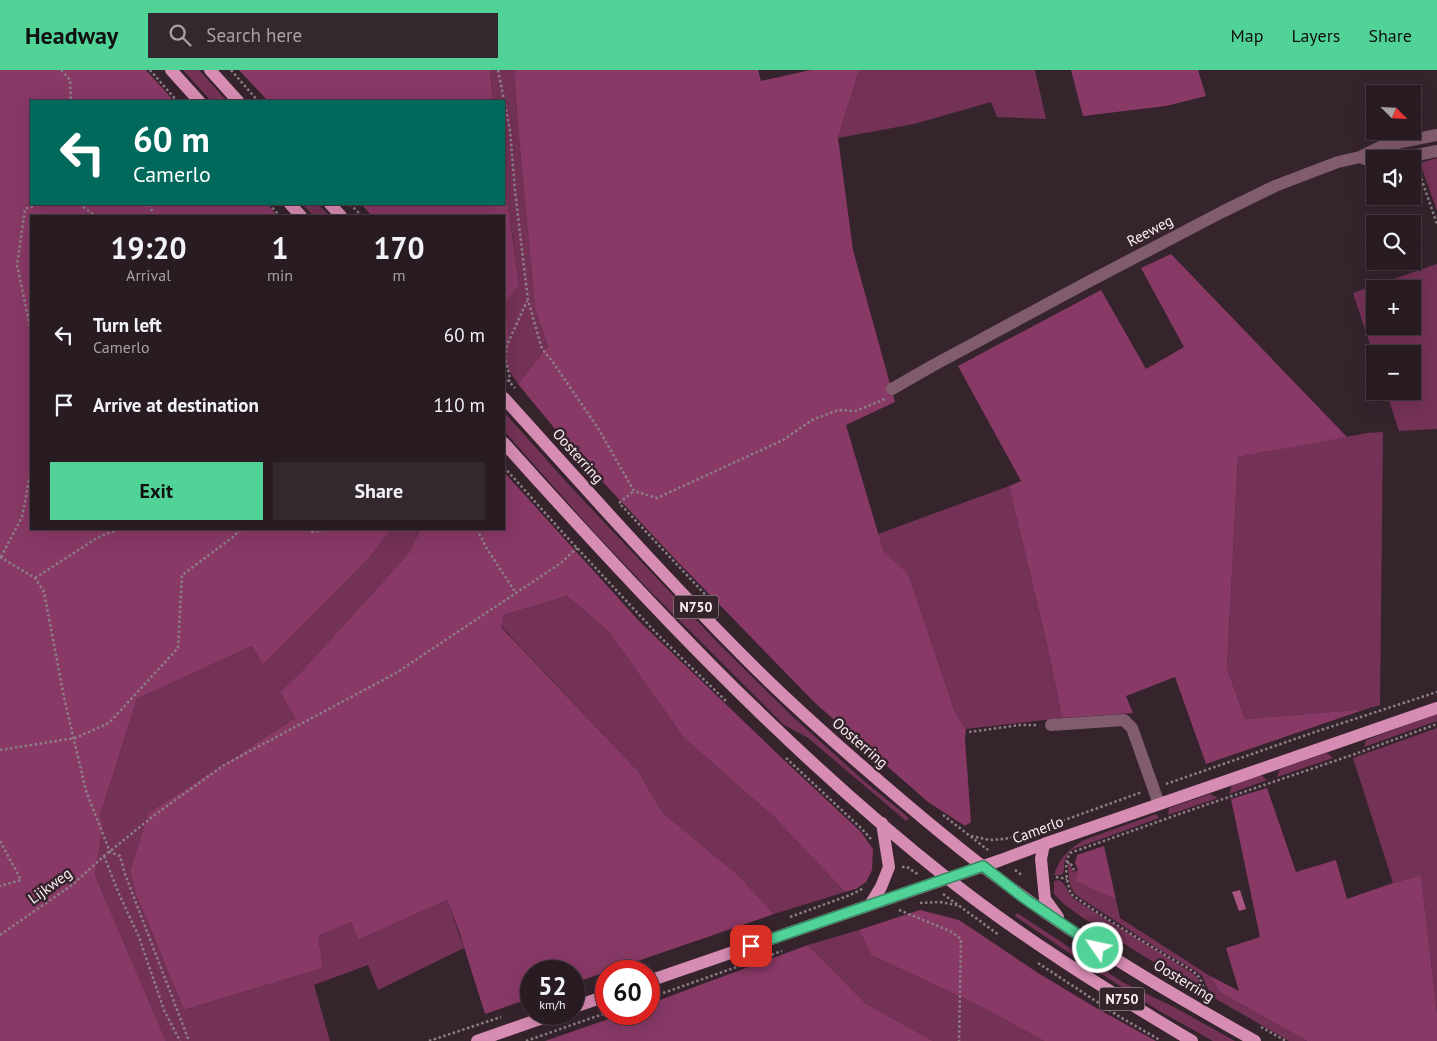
<!DOCTYPE html>
<meta charset="utf-8">
<style>
:root{--surface:#281b22;--page:#34282f;--text:#f1f3f6;--muted:#a5a1a5;--line:#443940;--accent:#51d398}
body{margin:0;font-family:"PT Sans",sans-serif;background:var(--page);color:var(--text);height:100vh;display:flex;flex-direction:column;font-size:19px;white-space:nowrap}
*{box-sizing:border-box;margin:0}
p{font-size:16px;color:var(--muted)}
.icon{flex:none;width:28px;height:28px;fill:none;stroke:currentColor;stroke-width:2;stroke-linecap:round;stroke-linejoin:round}
.map{position:relative;flex:1;overflow:hidden}
.drawer{position:absolute;left:30px;top:145px;width:475px;height:315px;display:flex;flex-direction:column;background:var(--surface);border-radius:0px;box-shadow:0 5px 20px #0002,0 0 0 1px var(--line)}
.drawer>*{flex:none}
.top-card{position:absolute;left:30px;top:30px;width:475px;height:105px;border-radius:0px;box-shadow:0 5px 20px #0002,0 0 0 1px var(--line);background:#00695c;color:#fff;overflow:hidden}
.needle{width:32px;rotate:114deg}
.buttons{position:absolute;left:1366px;top:15px;display:grid;gap:10px}
.buttons a{display:grid;place-items:center;width:55px;height:55px;border-radius:0px;background:var(--surface);box-shadow:0 5px 20px #0002,0 0 0 1px var(--line);font-size:25px}
.speed{position:absolute;left:520px;top:890px;display:flex;gap:10px;font-size:25px;font-weight:700;text-align:center}
.speed>*{display:grid;place-content:center;width:65px;height:65px;border-radius:50%;background:var(--surface);box-shadow:0 5px 20px #0002,0 0 0 1px var(--line);line-height:1}
.speed small{font-size:12px;font-weight:400}
.speed .limit{border:8px solid #d22;background:#fff;color:#111}
.pin{position:absolute;display:grid;place-items:center;width:42px;height:42px;color:#fff;margin:-21px;border-radius:10px;box-shadow:0 2px 8px #0006}
.me{position:absolute;width:55px;margin:-28px;rotate:304deg;stroke-linejoin:round;filter:drop-shadow(0 0 4px #0008)}
.turn{display:flex;align-items:center;gap:18px;height:105px;padding:0 20px;font-size:22px}
.turn .icon{width:65px;height:65px;stroke-width:2.5}
.turn b{display:block;font-size:35px;line-height:42px}
.eta{display:flex;justify-content:space-evenly;align-items:center;height:85px;text-align:center}
.eta b{font-size:30px;font-weight:700;line-height:35px}
.primary-button{display:flex;gap:10px;margin-top:auto;padding:10px 20px}
.primary-button a{flex:1;height:58px;border-radius:0px;background:var(--accent);color:#111;font-size:20px;font-weight:700;line-height:58px;text-align:center}
.primary-button a+a{background:var(--page);color:var(--text)}
ul{padding:0;list-style:none}
li{display:flex;align-items:center;gap:15px;height:70px;padding:0 20px}
li div{flex:1}
li b{display:block;font-size:19px}
li em{font-style:normal}
header{display:flex;align-items:center;gap:30px;box-sizing:border-box;height:70px;padding:0 25px;background:var(--accent);color:#111}
header strong{font-size:24px}
nav{display:flex;gap:28px;margin-inline-start:auto;font-size:18px}
.search{width:350px;height:45px;background:var(--page);display:flex;align-items:center;gap:12px;box-sizing:border-box;padding:0 18px;border-radius:0px;color:var(--muted);font-size:19px}
.map>svg:first-child{display:block}
</style>
<header>
<strong>Headway</strong>
<div class="search"><svg class="icon" aria-label="search" viewBox="0 0 24 24"><circle cx="10" cy="10" r="6"/><path d="M15 15l6 6"/></svg>Search here</div>
<nav><a>Map</a><a>Layers</a><a>Share</a></nav>
</header>
<div class="map">
<svg width="1437" height="971" viewBox="0 0 1437 971">
<rect width="100%" height="100%" fill="#36242d"/>
<path fill="#743257" fill-rule="evenodd" d="M183,0H199L227,31H211Z
M490,0H514L518,58L535,235L548,276L518,314L504,293V278L509,269L505,233L519,213L504,108V31H493Z
M859,0H1035L1046,49L997,47L991,32L914,54L838,68Z
M1437,88V141L1420,93Z
M302,134H318L330,146H314Z
M1437,194V359L1399,361L1386,321H1412V284H1375V289L1353,223ZM1375,219H1412V256H1375Z
M504,342L570,416L719,574L792,646L863,710L909,748L906,751L807,667L784,655L649,520L594,462L504,361Z
M1383,362L1380,635L1366,639L1245,649L1227,598L1238,387L1367,363Z
M1009,416L1048,579L1062,648L966,659L955,642L908,503L884,484L878,464Z
M392,459H421L408,484L301,602L280,622L295,648L148,743L130,801L136,824L184,940L323,898L318,866L351,852L358,870L447,830L464,878L378,920L368,895L314,915L330,971H166L95,805L103,755L100,746L137,629L252,576L263,593L370,487Z
M567,526L609,562L684,668L774,747L845,822L774,844L738,805L662,742L638,701L501,556L504,545Z
M1437,644V651L1364,677L1366,670Z
M1437,658V943L1421,805L1393,813L1353,688Z
M1327,683L1333,688L1277,707L1280,699Z
M1261,705L1267,710L1229,724L1232,715Z
M1210,724L1218,728L1168,745L1169,738Z
M1156,744L1159,748L1071,780C1065,787 1064,792 1064,801L1062,805H1054C1059,788 1069,779 1084,770Z
M1070,793L1073,802L1078,800L1075,811L1116,830L1120,848L1210,906L1218,919L1223,924L1307,971H1289L1211,926L1202,906L1196,901L1158,879L1076,825C1068,816 1069,805 1068,794Z
M1059,810C1068,816 1067,822 1074,829L1194,904L1199,910L1203,923L1086,850L1065,835L1054,824V811Z
M1017,843L1124,913L1174,937L1235,971H1213L1156,939L1078,889L1015,846Z
M859,860L871,885L982,937L1044,971H933L865,933L808,875Z"/>
<path fill="#883966" d="M0,0H146L174,31H31V134H267L278,146H31V459H392L370,487L263,594L252,576L137,629L100,746L103,755L95,805L166,971H0Z
M239,0H490L493,31H268Z
M514,0H758L761,11L811,0H859L838,68L853,180L895,332L846,355L884,483L908,503L955,642L966,659L965,669L971,752L965,756L928,732L814,632L676,490L569,376L518,314L548,276L535,237L518,58Z
M1071,0H1198L1206,26L1166,36L1083,46Z
M504,108L519,214L505,233L509,269L504,278V146H372L361,134H504Z
M1171,184L1347,367L1238,387L1227,598L1245,649L1366,639L1206,694L1175,607L1126,626L1133,643L1062,648L1048,579L1009,416L1021,411L958,296L1101,220L1146,299L1184,277L1141,198Z
M504,402L640,552L784,690L861,762L873,779L872,800L866,812L856,819L845,822L774,747L684,668L609,562L567,526L504,545L501,557L638,701L662,742L738,805L774,844L574,913V901H531V928L485,944L459,861L447,830L358,870L351,852L318,866L323,898L184,940L136,824L130,801L148,743L295,648L280,622L301,602L408,484L421,459H504Z
M1267,718L1296,802L1336,790L1347,829L1393,813L1421,805L1437,943V971H1307L1223,924L1218,919L1210,906L1239,921L1226,878L1260,867L1231,729Z
M1104,776L1116,830L1075,811L1078,800L1075,793L1077,785Z
M920,840L959,850L1038,903L1098,939L1156,971H1044L982,937L871,885L859,860Z
M808,875L865,933L933,971H545L623,944H649V934Z"/>
<path fill="#a95683" d="M1240,820L1246,839L1239,841L1232,822Z"/>
<g fill="none" stroke-linecap="round" stroke-linejoin="round">
<path stroke="#8d7d85" stroke-width="2.5" stroke-dasharray="2.5 2.5" stroke-linecap="butt" d="M61,0L70,10L71,31
M150,0L177,31
M231,0L258,31
M498,0L510,60L515,121L528,230L542,279L552,291L598,358L634,421L657,428L783,370L812,350L838,340L856,341L885,329
M1418,99L1437,154
M79,134L93,144V146
M150,134L153,146
M269,134L280,146
M350,134L362,146
M31,261L17,195L25,139L38,134
M504,306L515,318
M509,312L510,308L505,288L507,275L527,231
M504,397L564,464L658,565L726,631
M619,433L634,421
M621,435L715,535
M307,459L312,462L329,459
M477,459L487,479L516,523
M0,487L35,508L44,522L64,627L86,721L110,782L120,786L125,804L189,971
M1,487L22,447L29,410L31,402
M35,508L97,468L118,459
M969,662L1020,655H1037
M0,680L75,668L109,653L178,578L182,505L233,467L241,459
M786,688L862,759L871,769
M1166,714L1315,662L1437,622
M943,745L988,780
M971,766L990,770L1004,769L1026,764L1142,722
M0,771L21,810L0,816
M104,786L119,824L139,867L164,940L180,971
M1067,793L1070,792L1074,800
M902,797H907L919,805
M1015,800L1023,806
M1056,807L1067,809
M943,824L999,865
M920,833L940,832L956,835L959,834
M899,840L952,862L961,869L959,971
M790,847L850,825L864,818
M0,865L72,815L104,786L156,744L224,695L396,603L561,493L577,478
M1038,893L1120,947L1160,970
M649,928L782,881
M1211,929C1202,922 1204,910 1195,903C1185,895 1172,890 1162,883C1131,864 1100,845 1071,824C1067,812 1063,795 1070,783L1188,741L1355,684L1437,654
M1261,957L1286,971
M429,971L501,947
M526,971L606,943"/>
<path stroke="#815c6e" stroke-width="12" d="M1360,87L1375,93
M1398,89L1437,81
M892,319L932,296L1086,213L1222,142L1275,116L1338,92L1360,87L1382,76L1437,65
M1051,655L1124,650L1132,658L1159,734"/>
<path stroke="#d78cb3" stroke-width="12" d="M171,0L199,31
M210,0L238,31
M290,134L301,146
M330,134L341,146
M504,328C584,417 664,507 749,592C785,628 824,663 863,697C909,737 956,777 1006,814C1084,873 1170,923 1255,971
M504,373C642,527 784,679 947,808C1024,869 1108,921 1192,971
M1044,774L1041,789L1045,829L1058,847
M870,835L881,817L889,797L882,753
M649,911L1001,790L1044,774L1437,638
M574,937L606,926
M477,971L554,944"/>
</g>
<g fill="none" stroke-linecap="round" stroke-linejoin="round">
<g stroke="#358963" stroke-width="12">
<path id="route" d="M751,876L983,796L1024,828L1098,878"/>
</g>
<use href="#route" stroke="#51d398" stroke-width="9"/>
</g>
<g text-anchor="middle" stroke-width="5" stroke-linejoin="round" paint-order="stroke">
<g fill="#36242d" stroke="#c0b1b8" stroke-width="1">
<rect x="673.5" y="525.5" width="45" height="23" rx="4"/>
<rect x="1099.5" y="917.5" width="45" height="23" rx="4"/>
</g>
<g font-size="14" font-weight="bold" fill="#fbeef4">
<text x="696" y="542">N750</text>
<text x="1122" y="934">N750</text>
</g>
<g font-size="15" fill="#fbeef4" stroke="#36242d">
<text transform="translate(1150 161) rotate(-28)" y="5">Reeweg</text>
<text transform="translate(578 386) rotate(48)" y="5">Oosterring</text>
<text transform="translate(860 673) rotate(41)" y="5">Oosterring</text>
<text transform="translate(1038 760) rotate(-20)" y="5">Camerlo</text>
<text transform="translate(50 816) rotate(-36)" y="5">Lijkweg</text>
<text transform="translate(1184 911) rotate(31)" y="5">Oosterring</text>
</g>
</g>
</svg>
<div class="buttons">
<a><svg class="needle" viewBox="-14 -14 28 28"><path d="M0-13l5 13h-10z" fill="#e53935"/><path d="M0 13l5-13h-10z" fill="#a5a1a5"/></svg></a>
<a><svg class="icon" aria-label="sound" viewBox="0 0 24 24"><path d="M4 9h4l5-4v14l-5-4H4zM17 9q2 3 0 6"/></svg></a>
<a><svg class="icon" aria-label="search" viewBox="0 0 24 24"><circle cx="10" cy="10" r="6"/><path d="M15 15l6 6"/></svg></a>
<a>+</a>
<a>−</a>
</div>
<div class="speed"><div>52<small>km/h</small></div><div class="limit">60</div></div>
<div class="pin" style="left:751px;top:876px;background:#d93025"><svg class="icon" aria-label="arrive" viewBox="0 0 24 24"><path d="M6 21V4h12l-3 4 3 4H6"/></svg></div>
<svg class="me" style="left:1098px;top:878px" viewBox="-20 -20 40 40"><circle r="17" fill="#51d398" stroke="#fff" stroke-width="3"/><path d="M0-11L8 9 0 5-8 9z" fill="#fff"/></svg>
<div class="top-card">
<div class="turn"><svg class="icon" aria-label="left" viewBox="0 0 24 24"><path d="M17 20v-9H6M10 6l-5 5 5 5"/></svg><div><b>60 m</b>Camerlo</div></div>
</div>
<section class="drawer">
<div class="eta">
<div><b>19:20</b><p>Arrival</p></div>
<div><b>1</b><p>min</p></div>
<div><b>170</b><p>m</p></div>
</div>
<ul>
<li><svg class="icon" aria-label="left" viewBox="0 0 24 24"><path d="M17 20v-9H6M10 6l-5 5 5 5"/></svg><div><b>Turn left</b><p>Camerlo</p></div><em>60 m</em></li>
<li><svg class="icon" aria-label="arrive" viewBox="0 0 24 24"><path d="M6 21V4h12l-3 4 3 4H6"/></svg><div><b>Arrive at destination</b></div><em>110 m</em></li>
</ul>
<div class="primary-button"><a>Exit</a><a>Share</a></div>
</section>
</div>
